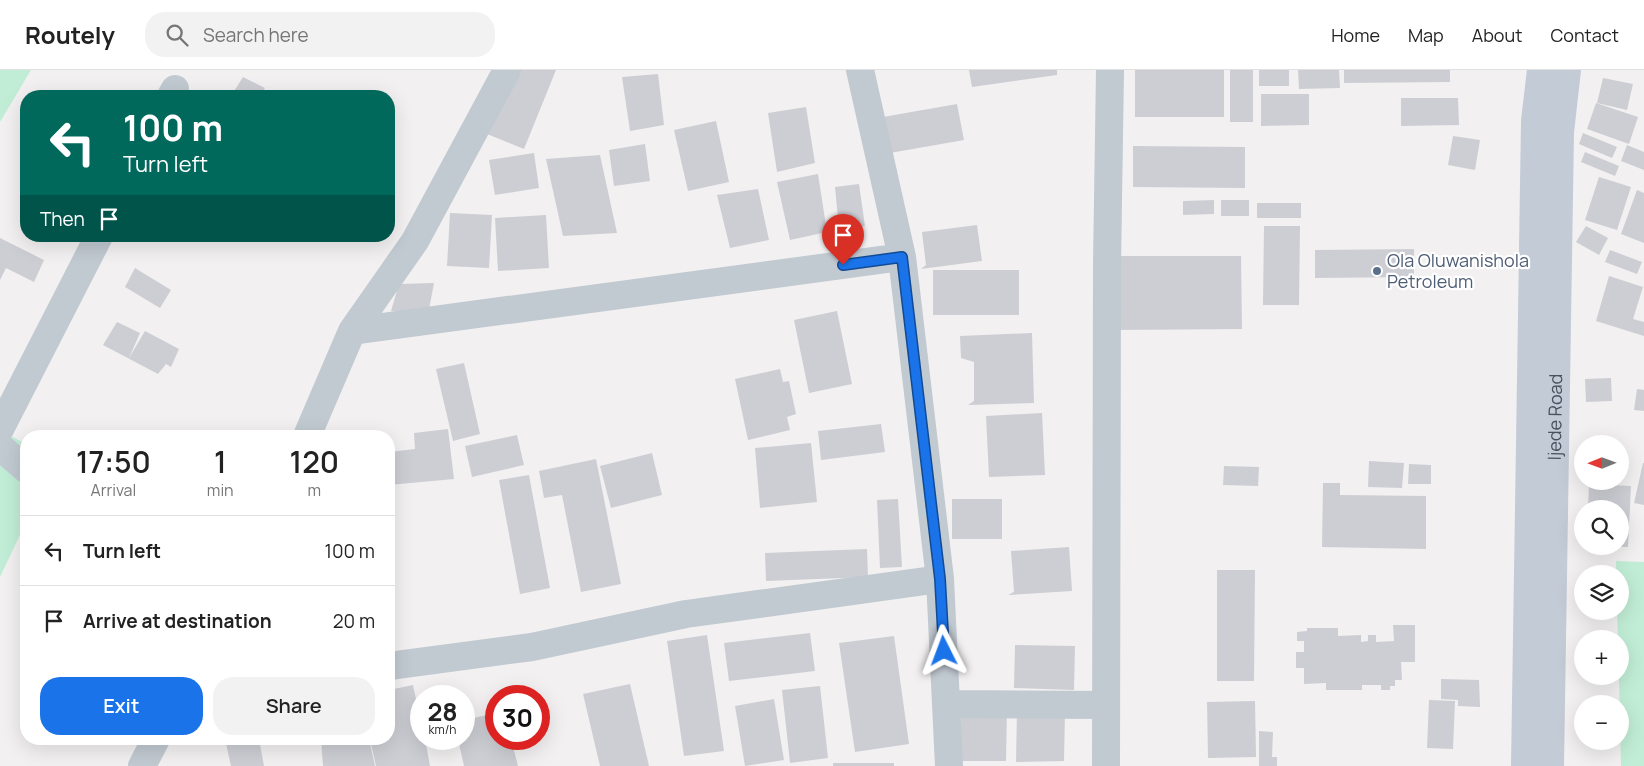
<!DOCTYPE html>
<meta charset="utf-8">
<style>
:root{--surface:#fff;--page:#f2f2f2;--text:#222;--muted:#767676;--line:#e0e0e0;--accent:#1a73e8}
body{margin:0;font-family:Manrope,sans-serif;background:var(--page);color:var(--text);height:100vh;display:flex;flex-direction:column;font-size:19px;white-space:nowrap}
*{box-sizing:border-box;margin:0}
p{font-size:16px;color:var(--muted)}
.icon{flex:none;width:28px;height:28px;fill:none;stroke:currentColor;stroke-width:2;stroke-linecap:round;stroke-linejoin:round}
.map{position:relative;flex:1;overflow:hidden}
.drawer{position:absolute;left:20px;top:360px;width:375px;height:315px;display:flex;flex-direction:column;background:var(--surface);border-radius:20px;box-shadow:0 5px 20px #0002}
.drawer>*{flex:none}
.guide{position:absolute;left:20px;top:20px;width:375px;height:152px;border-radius:20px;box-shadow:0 5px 20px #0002;background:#00695c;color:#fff;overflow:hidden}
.needle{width:32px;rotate:269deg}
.tools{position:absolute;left:1574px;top:365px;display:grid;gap:10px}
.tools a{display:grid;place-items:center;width:55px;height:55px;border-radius:50%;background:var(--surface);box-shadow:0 5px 20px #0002;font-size:25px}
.speed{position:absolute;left:410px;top:615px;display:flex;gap:10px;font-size:25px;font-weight:700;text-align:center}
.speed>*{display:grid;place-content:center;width:65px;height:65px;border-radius:50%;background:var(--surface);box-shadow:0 5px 20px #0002;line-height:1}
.speed small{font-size:12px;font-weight:400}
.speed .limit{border:8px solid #d22;background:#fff;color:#111}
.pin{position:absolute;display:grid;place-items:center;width:42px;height:42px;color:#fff;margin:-51px -21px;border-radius:50% 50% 50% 0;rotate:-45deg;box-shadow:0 0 5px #0007}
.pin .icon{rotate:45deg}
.me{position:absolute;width:55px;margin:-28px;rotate:357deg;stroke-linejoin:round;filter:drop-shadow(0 0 4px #0008)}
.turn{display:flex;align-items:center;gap:18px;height:105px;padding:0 20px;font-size:22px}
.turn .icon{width:65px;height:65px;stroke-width:2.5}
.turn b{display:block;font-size:35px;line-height:42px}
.then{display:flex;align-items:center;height:48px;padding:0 20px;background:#0003;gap:10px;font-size:19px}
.eta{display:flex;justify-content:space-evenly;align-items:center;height:85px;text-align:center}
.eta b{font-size:30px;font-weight:600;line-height:35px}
.cta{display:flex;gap:10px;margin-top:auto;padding:10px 20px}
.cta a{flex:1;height:58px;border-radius:20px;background:var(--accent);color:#fff;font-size:20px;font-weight:600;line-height:58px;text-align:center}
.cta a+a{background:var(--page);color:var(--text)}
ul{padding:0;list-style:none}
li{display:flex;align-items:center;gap:15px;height:70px;padding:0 20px;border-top:1px solid var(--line)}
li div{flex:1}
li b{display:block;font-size:19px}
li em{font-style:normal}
header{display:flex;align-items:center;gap:30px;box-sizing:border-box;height:70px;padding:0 25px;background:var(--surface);border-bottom:1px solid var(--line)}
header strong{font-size:24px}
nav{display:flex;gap:28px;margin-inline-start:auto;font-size:18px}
.search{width:350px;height:45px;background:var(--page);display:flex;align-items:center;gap:12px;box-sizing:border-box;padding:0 18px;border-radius:20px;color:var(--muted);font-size:19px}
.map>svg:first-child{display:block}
</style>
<header>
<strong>Routely</strong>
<div class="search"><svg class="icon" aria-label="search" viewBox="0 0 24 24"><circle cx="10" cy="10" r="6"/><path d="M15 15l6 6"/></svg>Search here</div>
<nav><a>Home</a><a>Map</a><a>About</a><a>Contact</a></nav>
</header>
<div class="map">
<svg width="1644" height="696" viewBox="0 0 1644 696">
<rect width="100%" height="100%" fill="#f2f0f0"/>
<path fill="#c1edd6" d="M0,0H31L0,52Z
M0,360L26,374V452L0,507Z
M1616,491L1644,492V696H1621L1619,606L1620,569H1618L1617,541H1620V504H1616Z"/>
<path fill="#cdced4" d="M513,0H556L524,79L487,64Z
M969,0H1057V5L972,17Z
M1135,0H1224V47H1135Z
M1230,0H1253V52H1230Z
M1259,0H1289V16H1259Z
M1298,0H1339L1340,18L1299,19Z
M1344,0H1450V12L1344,13Z
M658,4L664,55L630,61L622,7Z
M243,7L265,18L260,26H231Z
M1603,8L1633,14L1627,40L1597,33Z
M1261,24H1309V55L1261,56Z
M1401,28H1458L1459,55L1401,56Z
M1596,33L1638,47L1629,74L1587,59Z
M957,34L964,70L890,83L883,47Z
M806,37L815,93L777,102L768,43Z
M716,51L729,112L688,121L674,60Z
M1583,63L1617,77L1612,88L1579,74Z
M1453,66L1480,70L1475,100L1448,95Z
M645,74L650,111L614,116L609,80Z
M1627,75L1644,82V100L1621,91Z
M1133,76L1245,77V118L1133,117Z
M1585,82L1619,96L1615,106L1581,92Z
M534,83L539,118L495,125L489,90Z
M600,85L617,163L563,166L546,89Z
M818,104L827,162L790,170L777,112Z
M1599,107L1631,117L1617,160L1585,150Z
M859,114L865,156L839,159L835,117Z
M758,119L769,170L730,178L717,125Z
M1637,120L1644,123V173L1621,164Z
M1214,130V144L1183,145V131Z
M1221,130H1249V146H1221Z
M1257,133H1301V148H1257Z
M450,143L492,145L489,198L447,196Z
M546,145L549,198L498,201L495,148Z
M977,155L982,191L921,199L926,195L922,162Z
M1264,156H1300L1299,235H1263Z
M1586,156L1608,168L1599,185L1576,172Z
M0,168L44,190L34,212L6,198L0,210Z
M1414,179V207L1315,208V180Z
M1610,180L1642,192L1637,204L1605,192Z
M1114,186H1241L1242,259L1115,260Z
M135,198L171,220L160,238L125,217Z
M933,200H1019V245H933Z
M1609,206L1643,217L1633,249L1644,252V266L1596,251Z
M434,213L428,245L391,241L399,214Z
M837,241L852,314L809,323L794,250Z
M117,252L140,263L129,288L145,261L179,279L171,297L166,294L158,304L103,275Z
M1032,263L1034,333L968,335L974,331V292L961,288L960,266Z
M464,293L480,364L453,371L436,299Z
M780,299L783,312L789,311L796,344L787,347L790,360L748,370L735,309Z
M1611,308L1612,331L1586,332L1585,309Z
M1637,319L1644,320V341L1634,340Z
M1042,343L1045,405L989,407L986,346Z
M881,354L885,382L821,390L818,361Z
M448,359L454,409L389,415V382L415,379L414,363Z
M517,365L524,395L472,407L465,376Z
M811,373L817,432L760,438L755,378Z
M652,383L662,425L611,438L600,396Z
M596,389L621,514L581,522L562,425L544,428L539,401Z
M1369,391L1404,393L1402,418L1368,417Z
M1643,393H1644V435L1634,433Z
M1409,394L1431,395V414H1408Z
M1224,396L1259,397L1258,416L1223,415Z
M529,405L550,518L520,524L499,410Z
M1323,413H1340V425L1426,426V479L1322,477Z
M1589,414L1631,416L1628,477H1620V439H1588Z
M898,429L902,497L880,498L877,430Z
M952,429H1002V469H952Z
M1069,477L1072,521L1008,525L1014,522L1011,481Z
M867,479L868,507L766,511L765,483Z
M1217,500H1255L1254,611H1217Z
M1393,555H1415V592H1401L1402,610H1395V616H1390V620H1381V615H1362V620H1326V613L1304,614V598H1296V582H1304V571H1297V562L1307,561V558H1338V566L1361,565V572L1368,571V565H1376V572L1394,571Z
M810,563L815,601L729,611L724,573Z
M707,565L724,681L684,686L667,571Z
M894,566L909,674L855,682L839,573Z
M1015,575L1075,576L1074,620L1014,618Z
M1441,609L1479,610L1480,637L1458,636V630L1441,629Z
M630,614L649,696H600L583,624Z
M413,615L421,653V669H425L430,696H376L370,669H389V620Z
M820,616L828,688L790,693L782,620Z
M774,629L784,690L745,696L735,636Z
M1429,630L1455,631L1453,679L1427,678Z
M1255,631L1256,687L1208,688L1207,632Z
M961,638L1007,639L1006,691H960Z
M1017,640L1065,642L1064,691L1016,692Z
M496,643V669H511L518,696H464L458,669H464V650Z
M1259,661L1273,662L1272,687H1277V696H1259Z
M225,669H259L264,696H231Z
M321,669H369L375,696H323Z
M833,693H894V696H833Z"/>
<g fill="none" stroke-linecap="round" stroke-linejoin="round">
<path stroke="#c1c9d1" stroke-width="28" d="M860,0L902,187L940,509L949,696
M171,26L175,19
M352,261L902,187
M0,359L99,166
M307,366L352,261L415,171L507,0
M0,377L26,399
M389,596L532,577L686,544L940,509
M946,634L1106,635
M142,696L156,669
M1106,696L1107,195L1110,0"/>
<g stroke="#c3cbd7" stroke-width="28">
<path d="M1525,696L1535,51L1541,0"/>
<path id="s1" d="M1550,696L1560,62L1567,0"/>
</g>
</g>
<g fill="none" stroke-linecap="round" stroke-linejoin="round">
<g stroke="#114b97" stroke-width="12">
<path id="route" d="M843,195L902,187L940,509L944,581"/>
</g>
<use href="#route" stroke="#1a73e8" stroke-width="9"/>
</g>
<circle fill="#5c6f8a" stroke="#fff" stroke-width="2" cx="1377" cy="201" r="5"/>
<g text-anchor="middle" stroke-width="4.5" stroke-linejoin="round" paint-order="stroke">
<g font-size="18" fill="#4e5e75" stroke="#fff" text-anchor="start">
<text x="1387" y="197">Ola Oluwanishola<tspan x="1387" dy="21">Petroleum</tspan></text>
</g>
<g font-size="18" fill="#48515c" stroke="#fff">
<text dy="6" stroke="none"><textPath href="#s1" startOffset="349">Ijede Road</textPath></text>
</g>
</g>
</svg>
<div class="tools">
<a><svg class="needle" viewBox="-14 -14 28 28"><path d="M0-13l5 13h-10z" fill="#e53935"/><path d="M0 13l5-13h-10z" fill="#767676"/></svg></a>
<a><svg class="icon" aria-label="search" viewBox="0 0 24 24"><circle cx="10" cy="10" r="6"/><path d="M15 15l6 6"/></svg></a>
<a><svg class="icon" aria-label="layers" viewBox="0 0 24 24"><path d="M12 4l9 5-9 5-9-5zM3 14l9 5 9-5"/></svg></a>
<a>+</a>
<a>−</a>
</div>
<div class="speed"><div>28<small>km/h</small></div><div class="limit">30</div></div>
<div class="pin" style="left:843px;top:195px;background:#d93025"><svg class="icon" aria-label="arrive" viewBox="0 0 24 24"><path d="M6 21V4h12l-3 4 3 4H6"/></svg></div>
<svg class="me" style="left:944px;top:581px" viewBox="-20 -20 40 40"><path d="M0-17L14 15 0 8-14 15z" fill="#1a73e8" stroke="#fff" stroke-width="4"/></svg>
<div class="guide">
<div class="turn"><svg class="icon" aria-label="left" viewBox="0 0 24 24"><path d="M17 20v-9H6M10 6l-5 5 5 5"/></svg><div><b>100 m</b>Turn left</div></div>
<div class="then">Then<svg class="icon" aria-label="arrive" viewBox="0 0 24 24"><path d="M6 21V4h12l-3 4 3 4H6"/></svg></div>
</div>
<section class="drawer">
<div class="eta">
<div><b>17:50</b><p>Arrival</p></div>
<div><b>1</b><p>min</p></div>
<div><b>120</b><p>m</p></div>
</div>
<ul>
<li><svg class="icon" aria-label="left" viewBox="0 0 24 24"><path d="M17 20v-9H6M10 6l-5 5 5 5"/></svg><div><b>Turn left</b></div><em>100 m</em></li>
<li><svg class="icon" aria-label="arrive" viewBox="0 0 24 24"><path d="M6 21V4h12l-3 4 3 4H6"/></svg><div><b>Arrive at destination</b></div><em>20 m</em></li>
</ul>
<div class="cta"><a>Exit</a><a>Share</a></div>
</section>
</div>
